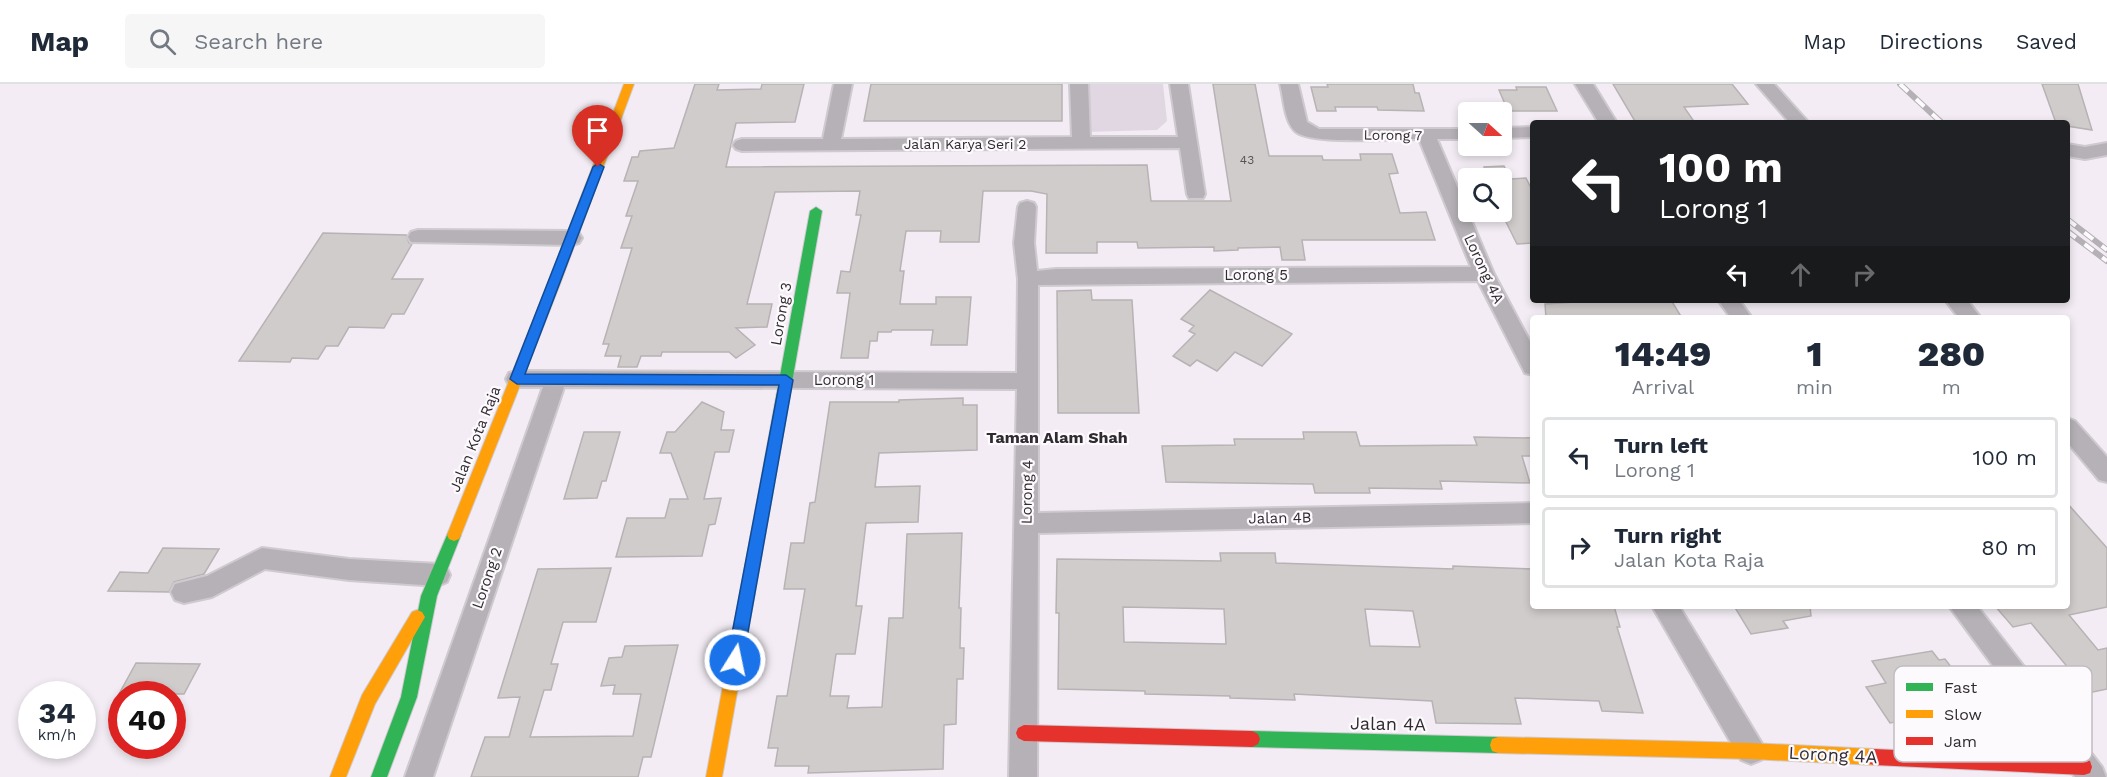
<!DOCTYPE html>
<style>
:root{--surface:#fff;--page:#f6f6f7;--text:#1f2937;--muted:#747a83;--line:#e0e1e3}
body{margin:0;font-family:"Work Sans",sans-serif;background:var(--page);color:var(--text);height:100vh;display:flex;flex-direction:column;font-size:22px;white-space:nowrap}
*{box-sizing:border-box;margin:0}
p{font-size:20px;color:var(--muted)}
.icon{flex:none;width:33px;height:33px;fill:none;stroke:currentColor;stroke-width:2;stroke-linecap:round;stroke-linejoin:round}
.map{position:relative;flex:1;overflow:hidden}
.sheet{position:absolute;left:1530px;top:231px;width:540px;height:294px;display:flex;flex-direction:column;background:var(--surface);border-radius:6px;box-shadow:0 3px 9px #0003}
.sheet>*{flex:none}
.hud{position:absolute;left:1530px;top:36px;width:540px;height:183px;border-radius:6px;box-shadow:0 3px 9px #0003;background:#202124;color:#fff;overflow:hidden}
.needle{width:39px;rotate:111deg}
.controls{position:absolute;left:1458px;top:18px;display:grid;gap:12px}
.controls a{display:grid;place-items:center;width:54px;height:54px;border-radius:6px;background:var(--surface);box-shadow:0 3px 9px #0003;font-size:30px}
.speed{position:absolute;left:18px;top:597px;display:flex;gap:12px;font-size:30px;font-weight:700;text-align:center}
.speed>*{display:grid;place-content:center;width:78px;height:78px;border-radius:50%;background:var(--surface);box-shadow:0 3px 9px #0003;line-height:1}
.speed small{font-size:15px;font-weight:400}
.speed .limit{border:9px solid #d22;background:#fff;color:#111}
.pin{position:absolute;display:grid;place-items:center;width:51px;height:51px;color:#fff;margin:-62px -26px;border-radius:50% 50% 50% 0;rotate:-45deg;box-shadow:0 0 6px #0007}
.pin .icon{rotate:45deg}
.me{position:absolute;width:66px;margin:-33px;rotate:10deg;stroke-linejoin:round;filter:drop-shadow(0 0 4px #0008)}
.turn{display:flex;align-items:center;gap:21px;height:126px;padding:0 30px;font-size:27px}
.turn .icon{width:78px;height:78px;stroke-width:2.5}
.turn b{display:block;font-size:42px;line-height:51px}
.lanes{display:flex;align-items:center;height:57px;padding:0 30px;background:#0003;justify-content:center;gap:30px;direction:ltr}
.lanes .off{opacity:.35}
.eta{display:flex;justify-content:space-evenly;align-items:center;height:102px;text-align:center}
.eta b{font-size:36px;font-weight:800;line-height:42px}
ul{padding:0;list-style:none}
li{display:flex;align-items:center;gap:18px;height:81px;margin:0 12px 9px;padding:0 18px;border:3px solid var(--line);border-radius:6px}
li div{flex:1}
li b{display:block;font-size:22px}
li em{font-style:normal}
header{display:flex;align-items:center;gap:36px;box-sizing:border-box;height:84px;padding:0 30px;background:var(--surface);border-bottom:2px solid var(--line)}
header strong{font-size:28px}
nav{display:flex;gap:33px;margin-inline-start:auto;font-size:21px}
.search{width:420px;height:54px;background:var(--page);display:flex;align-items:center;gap:15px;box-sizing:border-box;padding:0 21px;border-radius:6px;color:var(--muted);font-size:22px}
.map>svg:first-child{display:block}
</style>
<header>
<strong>Map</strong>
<div class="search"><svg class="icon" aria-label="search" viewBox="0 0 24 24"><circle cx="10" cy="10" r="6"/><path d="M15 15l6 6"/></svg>Search here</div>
<nav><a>Map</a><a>Directions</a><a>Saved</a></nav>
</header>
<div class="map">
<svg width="2107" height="693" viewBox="0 0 2107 693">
<rect width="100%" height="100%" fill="#f3ecf4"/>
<path fill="#e1d7e3" d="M1083,0H1163L1167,37L1157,46L1085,48Z"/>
<path fill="#d1cccc" stroke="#b7b2b3" stroke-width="1.5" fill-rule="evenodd" d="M695,0H719L717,6L761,5L762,0H804L795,38L736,39L726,83L1147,81L1151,117H1231L1213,0H1255L1269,72H1322L1323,76H1361L1360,70H1392L1398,89L1389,90L1400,129L1426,128L1435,156H1302L1305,176H1282L1280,163L1238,164V166L1214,167V163L1138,164L1137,158H1097V169H1046L1047,110L1031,107H983L979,158H940L941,147H906L900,187H904L900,220H936V213H971L967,261H931L933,246H892L891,248H878L877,257H870L868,274H841L850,209H837L841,187L850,188L861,131H856L860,107L775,108L747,220H772L767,243L736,244L755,261L736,274L729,268H662L661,272H641L637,283H618L621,272H605L609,260H603L632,164H621L632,132H626L638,97H624L632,73H638L640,67L674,64Z
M871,0H1062V37H864Z
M1327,0H1413L1415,9H1419L1424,27L1378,26L1377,23H1335L1336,27H1317L1311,3H1328Z
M1613,0H1732L1748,20L1684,23L1695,39H1636Z
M2042,0H2078L2092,46L2067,42V39H2056Z
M1516,3H1546L1557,27H1508L1499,6H1517Z
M1504,82L1511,95L1526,94L1533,108V159L1517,160L1501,128H1504L1502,121V94H1489L1484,83Z
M323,149L406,151L409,159L412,160L392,195H423L404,230H392L384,244L349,243L338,262H326L318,275L292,274L290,278L239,277Z
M1091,206L1092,216H1132L1139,329H1058L1057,207Z
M1210,206L1292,250L1262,282L1235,268L1217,287L1197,276L1190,282L1173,272L1195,250L1189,247L1194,242L1181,235Z
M1606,216H1671L1682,234H1546L1545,220Z
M963,314V321H977V366L879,369L875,403L920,402L918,438L866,439L856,522H862L855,570H836L830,612H849L847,624L882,623L889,534H903L907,450L962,449L959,524H961L960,564H964L963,595H957L956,640L944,641L943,685L808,689L809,682H775L778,664H768L777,612H787L805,505H784L791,459H804L810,419L815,418L830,318H899V316Z
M702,318L724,328L721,346H734L729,368H715L704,415L721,414L715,440L709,441L702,472L616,473L627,434H665L670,415H688L671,369H660L667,348H675Z
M584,348H620L606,397H602L597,414L564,415Z
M1303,348H1356L1360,362L1477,361L1474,353L1533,354V372H1522L1530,399L1440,397L1442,405L1369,404L1370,409H1315L1313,400L1166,398L1162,362L1235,361L1234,355H1304Z
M2067,419L2107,464V523L2069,531L2098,566L2107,564V605L2074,612L2055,589L2070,586L2031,539L2013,543L1995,522H2067Z
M163,464L219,465L204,490L174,498L169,508L108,507L120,488L148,489Z
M1220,469H1275L1276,479L1453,485V482L1533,485V522H1614L1620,543H1617L1643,629L1602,627L1599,617L1515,614L1521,640L1436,639L1432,617L1294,610L1295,616L1230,614V612L1145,610V607L1058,605L1059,529H1056L1057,475L1221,477ZM1123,523L1224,525L1226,560L1124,558ZM1365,525L1413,527L1420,563L1370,562Z
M611,484L596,538H563L551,580H558L551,606H544L530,653L633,652L641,610H613L615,601L601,602L609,574L622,573L625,562L678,561L651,673H643L638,693H471L485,653H509L520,613L498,614L538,485Z
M1734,522H1810L1811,532L1783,537L1788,544L1751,550Z
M1932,567L1939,576L1945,575L1969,606L1962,608L1981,634L1918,645L1911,635L1890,639L1866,603L1886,599L1872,577Z
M136,579L200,580L184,610H119Z"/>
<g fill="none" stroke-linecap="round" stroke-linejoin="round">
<g stroke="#cfcad0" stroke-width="4">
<path id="street" d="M834,0H852L841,55L1072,53L1070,0H1088L1090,53H1178L1170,0H1188L1205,110L1203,114H1189L1187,110L1180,64L742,67L736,65L733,61L736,57L742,55H823Z
M1280,0H1298L1307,38L1319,45H1468V55H1437L1494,190L1533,263V291L1525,289L1478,197L1038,201V429L1533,419V439L1038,449L1037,693H1009L1017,305L564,303L433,693H405L543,303H517L509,301L506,295L509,289L517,287L1017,289L1018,195L1014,159L1018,123L1020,119L1027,117L1034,119L1036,123L1034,159L1037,187L1056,185L1471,183L1419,55C1395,55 1312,61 1296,48C1284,38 1284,14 1280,0Z
M1575,0H1593L1617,39H1599Z
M1756,0H1774L1809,39H1790Z
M1533,43V53L1502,54V44Z
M2107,59V71L2085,75L2067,72V60L2085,63Z
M418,146L572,147L579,149L582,154L579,159L572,161L411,158L408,153L411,148Z
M1718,216H1739L1752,234H1731Z
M1945,216H1967L1981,234H1959Z
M2067,334L2075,337L2107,373V398L2099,396L2067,358Z
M262,464L349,475L438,480L447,484L450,491L447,498L438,502L349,496L265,485L212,513L184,519L175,516L171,508L175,500L207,492Z
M1652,522H1679L1761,658L1765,667L1761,676L1751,680L1741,676Z
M1949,522H1977L2102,683L2106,693H2075Z"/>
</g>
<g stroke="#cfcad0" stroke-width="2">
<path id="fast" d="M816,123L822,127L773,407L771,411H761L759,407L810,127Z
M454,445L459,447L461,451L437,512L417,613L387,693H371L401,613L421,512L447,451L449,447Z
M1252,647L1498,653L1504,655L1506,661L1504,667L1498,669L1252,663L1246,660L1244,655L1246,650Z"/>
</g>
<g stroke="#cfcad0" stroke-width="2">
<path id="slow" d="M624,0H634L560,200L461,451L459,455L454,457L449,455L447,451L548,200Z
M766,401L771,403L773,407L722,693H706L759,407L761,403Z
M417,526L422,528L425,533L375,620L346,693H330L362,611L412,528Z
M1498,653L1751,659L1874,665L1880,667L1882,673L1880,679L1874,681L1751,675L1498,669L1492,667L1490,661L1492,655Z"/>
</g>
<g stroke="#cfcad0" stroke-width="2">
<path id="jam" d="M1024,641L1252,647L1258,650L1260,655L1258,660L1252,663L1024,657L1018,654L1016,649L1018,644Z
M1874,665L2084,675L2090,677L2092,683L2090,689L2084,691L1874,681L1868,679L1866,673L1868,667Z"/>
</g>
<use href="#street" fill="#b5b1b6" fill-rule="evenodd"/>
<use href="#fast" fill="#30b455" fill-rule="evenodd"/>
<use href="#slow" fill="#ff9f0a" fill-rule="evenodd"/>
<use href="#jam" fill="#e5322d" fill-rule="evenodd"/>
<g stroke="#b4b0b5" stroke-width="6">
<path id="rail" d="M1900,0L1942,39
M2067,135L2107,166
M2067,147L2107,177"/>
</g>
<use href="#rail" stroke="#fdfafd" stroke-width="4" stroke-dasharray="11" stroke-linecap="butt"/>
</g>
<path fill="#1a73e8" stroke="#114b97" stroke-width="1.5" d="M598,79L604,83L525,290L786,291L793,296L743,576L741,581L735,583L729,581L727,576L779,301L517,300L510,295L593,83Z"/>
<g text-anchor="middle" stroke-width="4.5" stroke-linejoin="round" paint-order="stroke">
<g font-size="12" fill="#585358">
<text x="1247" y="80">43</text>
</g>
<g font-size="14" fill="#302b31" stroke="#fdfafd">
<text transform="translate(1393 51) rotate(1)" y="5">Lorong 7</text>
<text x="965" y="65">Jalan Karya Seri 2</text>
</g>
<g font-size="15" fill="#302b31" stroke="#fdfafd">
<text transform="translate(1484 185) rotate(65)" y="5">Lorong 4A</text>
<text x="1256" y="196">Lorong 5</text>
<text transform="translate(781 230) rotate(-80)" y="5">Lorong 3</text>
<text x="844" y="301">Lorong 1</text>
<text transform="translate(475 355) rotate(-68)" y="5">Jalan Kota Raja</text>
<text transform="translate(1027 408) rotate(-89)" y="5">Lorong 4</text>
<text transform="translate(1280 434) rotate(-1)" y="5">Jalan 4B</text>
<text transform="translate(487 494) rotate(-71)" y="5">Lorong 2</text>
</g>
<g font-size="16" font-weight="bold" fill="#302b31" stroke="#fdfafd">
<text x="1057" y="359">Taman Alam Shah</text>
</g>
<g font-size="18" fill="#302b31" stroke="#fdfafd">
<text transform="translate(1388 640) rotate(1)" y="6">Jalan 4A</text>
<text transform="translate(1833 671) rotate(3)" y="6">Lorong 4A</text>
</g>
</g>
<rect x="1894" y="582" width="198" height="96" rx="9" fill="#fdfafd" stroke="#c0bcc0" stroke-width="1.5"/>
<rect x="1906" y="599" width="27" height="8" fill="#30b455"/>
<rect x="1906" y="626" width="27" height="8" fill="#ff9f0a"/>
<rect x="1906" y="653" width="27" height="8" fill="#e5322d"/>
<g font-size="16" fill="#302b31">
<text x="1944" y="609">Fast</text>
<text x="1944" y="636">Slow</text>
<text x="1944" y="663">Jam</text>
</g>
</svg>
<div class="controls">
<a><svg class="needle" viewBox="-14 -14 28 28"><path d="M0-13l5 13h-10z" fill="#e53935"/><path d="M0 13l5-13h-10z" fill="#747a83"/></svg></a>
<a><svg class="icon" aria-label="search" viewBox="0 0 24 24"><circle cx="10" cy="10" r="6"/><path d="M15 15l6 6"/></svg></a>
</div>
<div class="speed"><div>34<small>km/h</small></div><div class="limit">40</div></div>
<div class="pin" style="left:598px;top:83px;background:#d93025"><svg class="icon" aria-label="arrive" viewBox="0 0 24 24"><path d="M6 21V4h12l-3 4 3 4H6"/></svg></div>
<svg class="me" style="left:735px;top:576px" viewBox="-20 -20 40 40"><circle r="17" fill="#1a73e8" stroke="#fff" stroke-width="3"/><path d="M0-11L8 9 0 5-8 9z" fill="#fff"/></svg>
<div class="hud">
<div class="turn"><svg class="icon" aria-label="left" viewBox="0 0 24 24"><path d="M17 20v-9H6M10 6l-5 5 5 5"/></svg><div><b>100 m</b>Lorong 1</div></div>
<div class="lanes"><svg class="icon" aria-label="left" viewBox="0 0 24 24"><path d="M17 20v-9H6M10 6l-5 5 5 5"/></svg><svg class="icon off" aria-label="ahead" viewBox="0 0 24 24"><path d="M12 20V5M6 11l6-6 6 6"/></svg><svg class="icon off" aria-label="right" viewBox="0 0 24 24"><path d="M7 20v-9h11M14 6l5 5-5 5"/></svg></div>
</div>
<section class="sheet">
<div class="eta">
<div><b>14:49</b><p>Arrival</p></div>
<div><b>1</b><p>min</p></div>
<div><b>280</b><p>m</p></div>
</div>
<ul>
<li><svg class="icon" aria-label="left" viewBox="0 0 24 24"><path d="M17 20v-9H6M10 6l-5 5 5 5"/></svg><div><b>Turn left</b><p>Lorong 1</p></div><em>100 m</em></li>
<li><svg class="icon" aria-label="right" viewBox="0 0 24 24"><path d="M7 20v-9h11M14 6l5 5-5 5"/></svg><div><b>Turn right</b><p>Jalan Kota Raja</p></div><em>80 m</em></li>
</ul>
</section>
</div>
